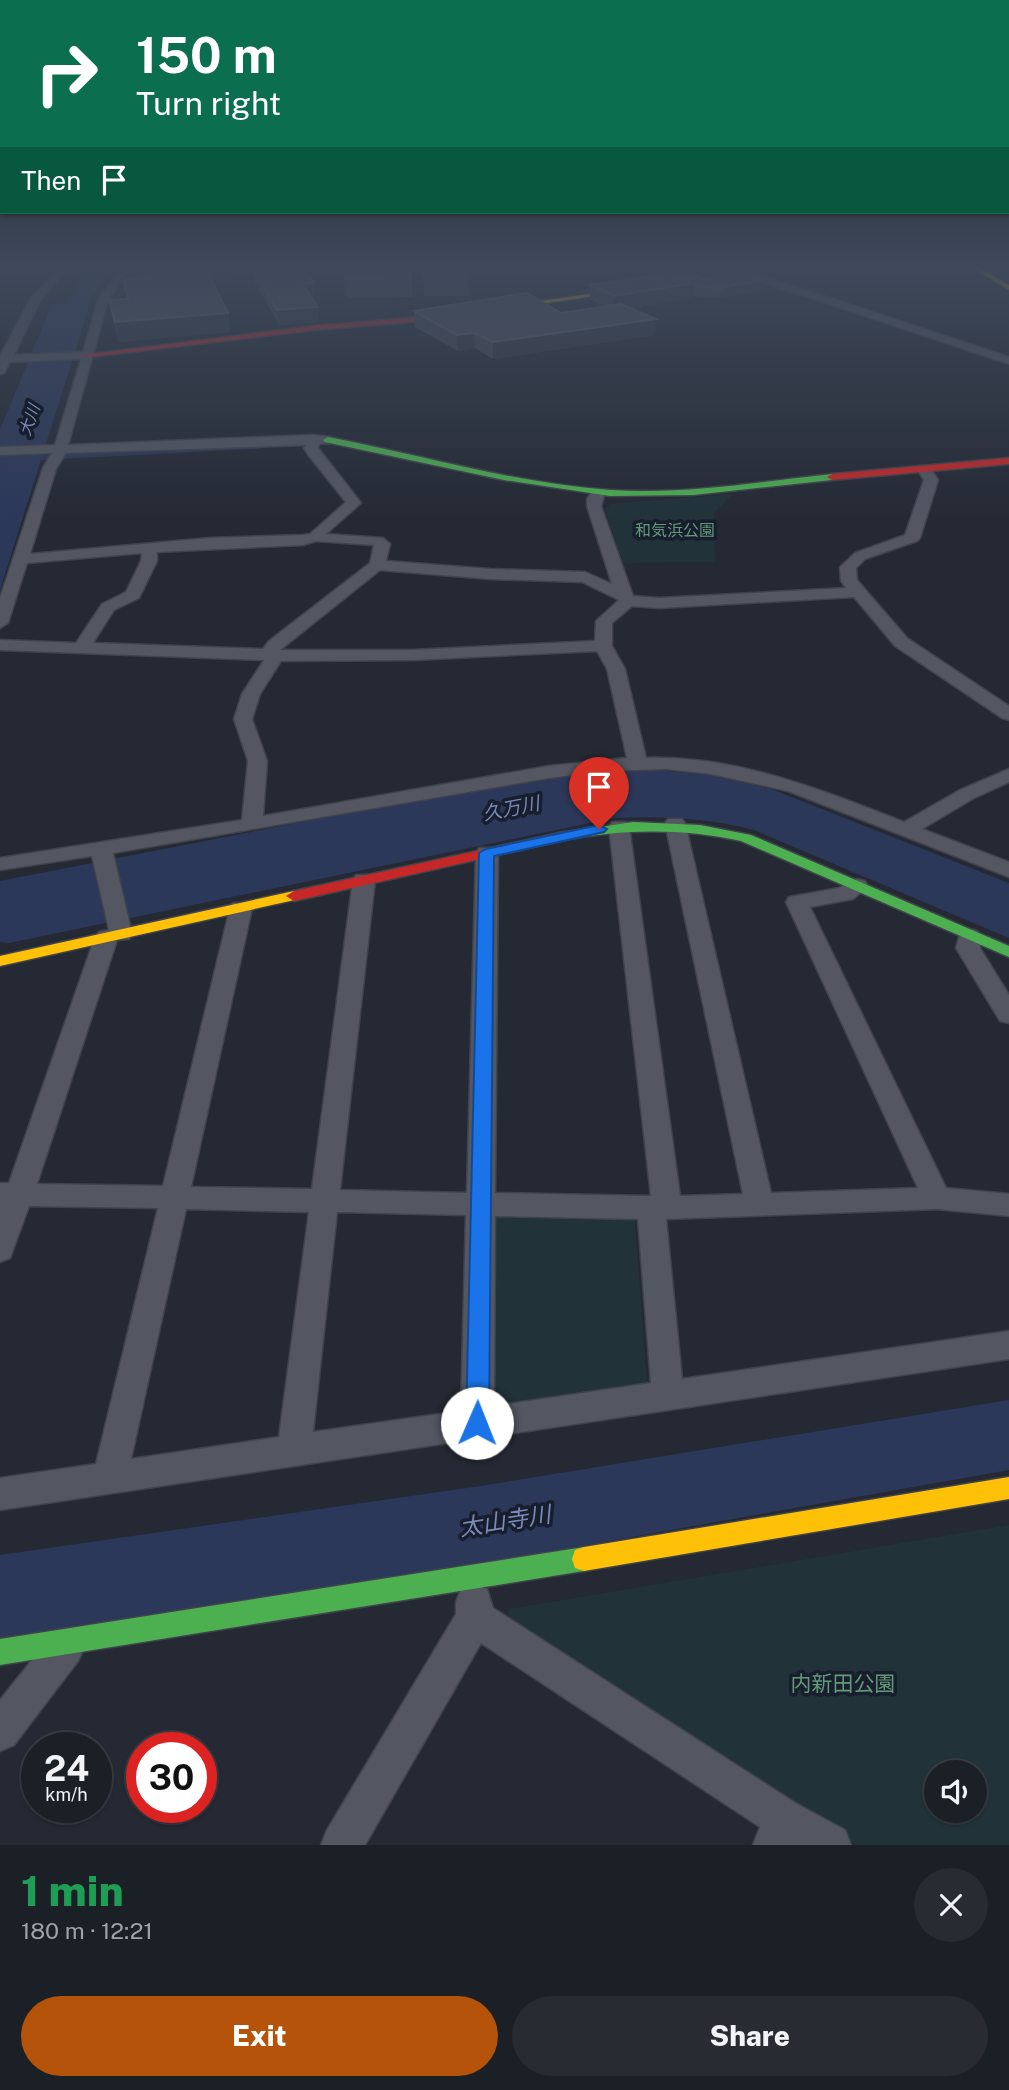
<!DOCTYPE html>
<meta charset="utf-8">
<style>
:root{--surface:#1b1f26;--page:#282c32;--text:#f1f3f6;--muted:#a0a2a7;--line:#393d43;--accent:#b45309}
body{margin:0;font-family:"Public Sans","Noto Sans JP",sans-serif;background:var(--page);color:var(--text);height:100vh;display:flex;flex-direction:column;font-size:26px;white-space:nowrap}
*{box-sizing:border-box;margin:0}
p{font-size:23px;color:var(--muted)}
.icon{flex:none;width:38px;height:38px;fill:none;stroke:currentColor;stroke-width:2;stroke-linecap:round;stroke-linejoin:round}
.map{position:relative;height:1845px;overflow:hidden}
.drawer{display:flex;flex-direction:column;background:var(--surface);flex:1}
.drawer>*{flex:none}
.top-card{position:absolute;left:0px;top:0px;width:1010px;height:214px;box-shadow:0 2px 5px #0004,0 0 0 2px var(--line);background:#0b6e4f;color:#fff;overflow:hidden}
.fabs{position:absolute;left:924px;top:1760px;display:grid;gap:14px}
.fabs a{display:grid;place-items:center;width:63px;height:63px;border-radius:50%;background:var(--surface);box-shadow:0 2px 5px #0004,0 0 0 2px var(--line);font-size:35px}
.speed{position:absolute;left:21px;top:1732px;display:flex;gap:14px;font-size:35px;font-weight:700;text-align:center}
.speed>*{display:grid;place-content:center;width:91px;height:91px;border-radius:50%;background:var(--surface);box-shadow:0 2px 5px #0004,0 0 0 2px var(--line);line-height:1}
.speed small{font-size:18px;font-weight:400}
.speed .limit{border:10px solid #d22;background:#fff;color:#111}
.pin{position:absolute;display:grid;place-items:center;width:60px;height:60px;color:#fff;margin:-72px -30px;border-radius:50% 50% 50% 0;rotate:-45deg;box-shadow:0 0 7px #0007}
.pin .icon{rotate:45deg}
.me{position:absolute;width:77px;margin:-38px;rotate:1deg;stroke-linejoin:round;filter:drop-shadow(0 0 5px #0008)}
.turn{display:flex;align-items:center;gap:24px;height:147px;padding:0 21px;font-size:32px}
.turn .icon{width:91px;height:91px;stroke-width:2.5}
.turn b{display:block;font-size:49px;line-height:60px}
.then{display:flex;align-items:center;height:66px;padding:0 21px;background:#0003;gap:14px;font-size:26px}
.round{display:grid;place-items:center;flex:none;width:74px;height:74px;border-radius:37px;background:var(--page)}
.overview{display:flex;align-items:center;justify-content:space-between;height:119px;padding:0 21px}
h1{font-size:42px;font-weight:800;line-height:52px;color:#1e9e55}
.primary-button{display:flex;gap:14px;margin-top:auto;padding:14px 21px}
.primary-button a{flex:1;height:80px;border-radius:42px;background:var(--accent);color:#fff;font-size:28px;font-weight:800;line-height:80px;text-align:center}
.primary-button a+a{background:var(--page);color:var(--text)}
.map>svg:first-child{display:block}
</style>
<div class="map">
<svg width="1009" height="1845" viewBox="0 0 1009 1845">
<rect width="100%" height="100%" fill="#242933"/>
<path fill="#213239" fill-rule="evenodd" d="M733,494L714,513L715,562L623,563L605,509L610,504Z
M494,1217L635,1219L647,1385L493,1405Z
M1009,1525V1845H856L788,1805L505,1625L509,1609ZM936,1773H975V1811H936Z"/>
<path fill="#2c385a" d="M91,301L0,590V430L52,304Z
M654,770L709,775L771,789L1009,883V938L754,830C707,818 662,816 614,818L9,943L0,942V881L373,808L588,773Z"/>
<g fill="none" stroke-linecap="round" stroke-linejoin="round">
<path stroke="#2c385a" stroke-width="5" d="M32,458L259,446"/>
<path fill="#2c385a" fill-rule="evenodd" d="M77,264H100L97,268L104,278C93,296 80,315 71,334C47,386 45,465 12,513L0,516V467L45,335L82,278L74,268Z
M1009,1400V1470L474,1565L0,1639V1555L474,1487Z"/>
<g stroke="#40434c" stroke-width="3">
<path id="street" d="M7,264H18L0,275V268Z
M63,264H73L41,299L14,355L83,352L98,300L124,265L132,267L108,300L68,445L314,435L331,437V443L319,444L318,448L361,503L326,534L383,538L390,544L386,561L490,569L585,572L612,584L587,506V499L593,490L598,489L605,493L601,506L633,596L659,598L846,588L841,581L840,567L855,553L905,535L924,480L917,469L919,466H929L938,480L920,538L917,541L865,559L856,568L857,580L907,638L1009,706V720L1002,718L895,646L854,597L659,608L632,606L612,623V646L625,669L646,758C736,755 822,790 904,822L960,790L1009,769V782L974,798L922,829L1009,862V877L788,791L711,774L666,769L605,771L549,778L113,853L132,934L129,939L117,940L37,1184L163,1186L230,908L233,903H249L252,908L191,1187L312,1189L353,880L356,875H372L375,880L340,1190L467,1193L476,853L479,848H495L498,853L495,1193L651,1196L609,826L612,822H626L629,826L680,1196L743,1194L665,823L668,819H682L685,823L771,1193L918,1188L786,902L789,897L839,888L857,879L865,881L868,886L853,899L810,907L946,1188L1009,1194V1216L937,1209L666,1219L682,1379L1009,1331V1359L0,1510V1478L96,1464L158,1208L29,1206L10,1258L0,1262V1183H9L95,937L99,932L109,930L92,856L0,870V858L242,820L248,761L234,719L242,694L264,660L0,650V640L76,643L102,604L126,592L141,561L142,553L27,563L8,623L0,628V598L43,468L52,453L0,455V447L55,445L81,359L10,362L4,373L0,374V356L31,298ZM306,445L304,448L309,456L346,502L310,534L303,535L210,538L30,554L56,469L66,453ZM316,541L374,545L370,563L269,641L263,649L93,643L114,610L139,598L157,561V552L303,545ZM380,570L490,579L582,582L619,600L596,621L595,641L413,650H280ZM597,651L607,669L627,758L549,766L263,816L267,761L252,719L260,694L281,661L413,660ZM186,1209L309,1212L279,1437L131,1459ZM337,1212L466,1215L461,1411L313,1432ZM495,1216L638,1219L651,1383L494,1406Z
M994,264H1009V266L980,273L975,270Z
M742,271H748L1009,357V364L742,275Z
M969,929L977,931L981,936L980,948L1009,995V1023L1000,1021L956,948L961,931Z
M474,1584L487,1589L493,1608L797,1804L845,1830L851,1845H753L760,1827L481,1643L365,1845H321L327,1830L456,1614V1602L461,1589Z
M65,1629L78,1635L84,1648L78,1661L14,1745L0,1751V1700L52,1635Z"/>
</g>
<g stroke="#40434c" stroke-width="3">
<path id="fast" d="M328,437C422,455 514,483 610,490C684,495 758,482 832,474L837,477L832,480L693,495L610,496L504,480L325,442L323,440Z
M633,822L700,825L751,835L1009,946V957L741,841C682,828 624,829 564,840L557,836L559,833Z
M584,1547L593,1550L596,1559L593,1568L584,1571L0,1665V1639Z"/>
</g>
<g stroke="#40434c" stroke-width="3">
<path id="slow" d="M966,264H973L1009,285V290Z
M685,280L687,283L420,321L416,319Z
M294,891L302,896L299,899L0,966V956Z
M1009,1477V1499L584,1571L575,1568L572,1559L575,1550L584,1547Z"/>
</g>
<g stroke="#40434c" stroke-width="3">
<path id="jam" d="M796,264H812L685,284L682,282Z
M420,317L423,321L314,330L89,357L85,355L314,326Z
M1009,458V464L832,480L827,477L832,474Z
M564,832L569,833L571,836L569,839L294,901L286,896L294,891Z"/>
</g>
<use href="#street" fill="#545762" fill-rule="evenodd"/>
<use href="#fast" fill="#4caf50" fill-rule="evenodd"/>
<use href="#slow" fill="#ffc107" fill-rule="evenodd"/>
<use href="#jam" fill="#c62828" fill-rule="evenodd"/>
</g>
<path fill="#444852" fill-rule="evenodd" d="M412,264V297L347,298L345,279Z
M423,264H569L503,275L489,270H468L469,296H424Z
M615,264H717L716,272L759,291L720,298L700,297L694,295V298L631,308L655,335L493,359L475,348L458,351L415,327L414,311L561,313L604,306L590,299V285L663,274L647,267L627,269ZM712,273V279L708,280L698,275Z
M141,266L303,267L314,283L315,297L312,298L318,307L319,322L279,325L254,281L253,275L212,282L228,313L230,332L119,342L113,320L109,300L126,299L123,279L143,278Z"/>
<path fill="#323740" d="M232,264H321L256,274L252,267L253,275L160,290L158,276Z
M503,264H569L503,275Z
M627,264H647V267L627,269Z
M675,264H717L716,273L712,272V273L674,279Z
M730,264H752L730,266Z
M760,281L759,291L720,298L721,288Z
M314,283L315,297L304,298L302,284Z
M695,283L694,298L613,311L614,296Z
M318,307L319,322L279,325L277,310Z
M228,313L230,332L119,342L115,322Z
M656,319L655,335L493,359V342Z
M474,333L475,348L458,351L457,335Z"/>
<path fill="#4f535e" stroke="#5e626e" stroke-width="2" d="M154,264H232L158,276L141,266Z
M301,264L314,283L302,284L318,307L277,310L252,267Z
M348,264H411V278L345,279Z
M423,264H467L468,277H424Z
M728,269L760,281L721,288L701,287L695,285V283L680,277L695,275L708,280L725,277L712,272Z
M208,273L228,313L115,322L109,300L129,299L123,279Z
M671,273L695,283L614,296L590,285Z
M527,293L561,313L621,304L656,319L493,342L474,333L457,335L414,311Z"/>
<linearGradient id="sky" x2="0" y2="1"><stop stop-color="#14171c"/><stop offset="0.51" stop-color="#3f495b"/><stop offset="1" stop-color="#3f495b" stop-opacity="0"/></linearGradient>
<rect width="1009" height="522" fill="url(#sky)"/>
<path fill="#1a73e8" stroke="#114b97" stroke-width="2" d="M599,825L607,829L604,832L494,856L489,1423L485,1431L477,1434L469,1431L466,1423L479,853L486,849Z"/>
<g text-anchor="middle" stroke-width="7" stroke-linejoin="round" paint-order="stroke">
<g font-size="16" font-style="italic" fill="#7a8ab6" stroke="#181e2e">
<text transform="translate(29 420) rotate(-71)" y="6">大川</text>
</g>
<g font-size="16" fill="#629977" stroke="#181e2e">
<text x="675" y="536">和気浜公園</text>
</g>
<g font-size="19" font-style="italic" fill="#7a8ab6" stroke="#181e2e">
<text transform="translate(511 808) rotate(-11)" y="7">久万川</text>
</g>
<g font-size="21" fill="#629977" stroke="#181e2e">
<text x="843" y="1691">内新田公園</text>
</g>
<g font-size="23" font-style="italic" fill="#7a8ab6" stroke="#181e2e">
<text transform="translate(505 1521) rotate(-9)" y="8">太山寺川</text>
</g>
</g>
</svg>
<div class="fabs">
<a><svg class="icon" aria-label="sound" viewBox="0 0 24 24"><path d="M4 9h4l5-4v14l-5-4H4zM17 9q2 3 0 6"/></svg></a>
</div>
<div class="speed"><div>24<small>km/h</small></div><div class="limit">30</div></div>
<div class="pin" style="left:599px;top:829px;background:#d93025"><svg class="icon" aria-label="arrive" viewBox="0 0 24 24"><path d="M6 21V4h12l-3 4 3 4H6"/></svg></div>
<svg class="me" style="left:477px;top:1423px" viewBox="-20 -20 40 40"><circle r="19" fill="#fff"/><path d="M0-13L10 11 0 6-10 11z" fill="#1a73e8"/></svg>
<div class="top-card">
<div class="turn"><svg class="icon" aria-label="right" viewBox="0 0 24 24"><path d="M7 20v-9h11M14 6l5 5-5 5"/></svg><div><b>150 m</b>Turn right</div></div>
<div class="then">Then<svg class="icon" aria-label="arrive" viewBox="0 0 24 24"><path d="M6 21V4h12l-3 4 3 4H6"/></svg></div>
</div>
</div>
<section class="drawer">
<div class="overview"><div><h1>1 min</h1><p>180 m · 12:21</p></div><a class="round"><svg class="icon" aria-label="close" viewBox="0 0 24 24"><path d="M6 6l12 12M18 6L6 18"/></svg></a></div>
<div class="primary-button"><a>Exit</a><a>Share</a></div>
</section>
